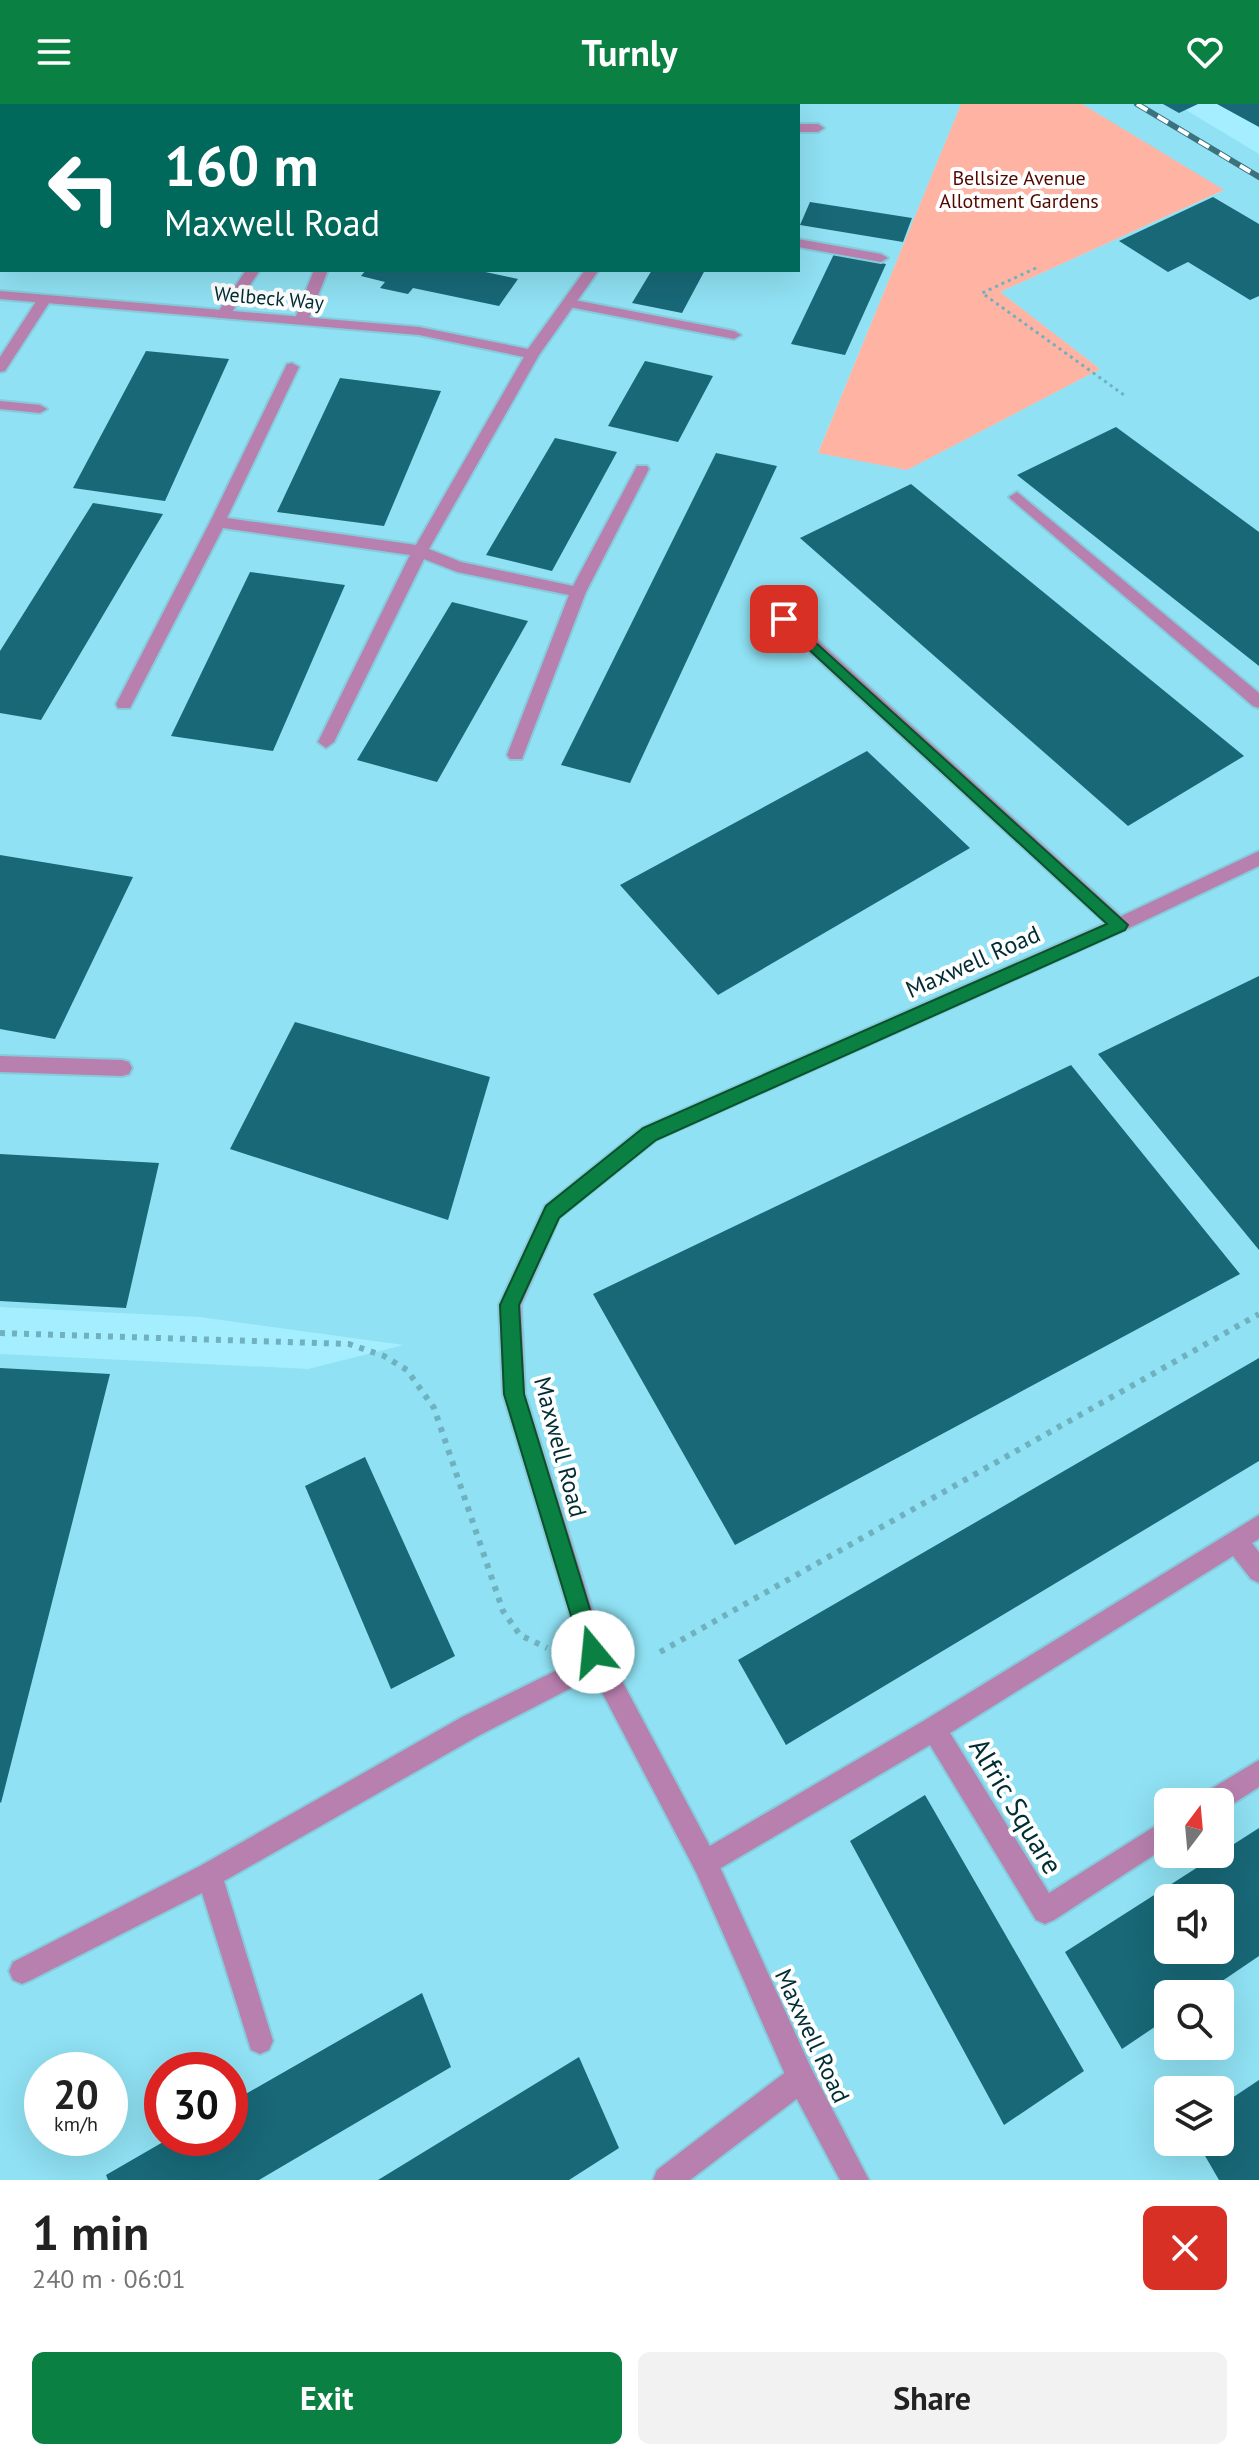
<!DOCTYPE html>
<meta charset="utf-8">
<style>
:root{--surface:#fff;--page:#f2f2f2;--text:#222;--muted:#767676;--accent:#0b8043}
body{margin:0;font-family:"PT Sans",sans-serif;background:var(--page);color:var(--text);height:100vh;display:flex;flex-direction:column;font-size:30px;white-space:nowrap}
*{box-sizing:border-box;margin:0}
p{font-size:26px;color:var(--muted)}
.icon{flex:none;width:44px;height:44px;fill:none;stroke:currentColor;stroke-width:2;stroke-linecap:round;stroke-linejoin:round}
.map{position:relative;height:2076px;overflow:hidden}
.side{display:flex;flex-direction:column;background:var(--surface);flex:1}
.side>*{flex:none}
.hud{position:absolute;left:0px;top:0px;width:800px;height:168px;box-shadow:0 8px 32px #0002;background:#00695c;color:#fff;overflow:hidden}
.needle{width:52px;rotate:16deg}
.buttons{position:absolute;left:1154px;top:1684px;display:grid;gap:16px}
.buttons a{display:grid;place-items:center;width:80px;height:80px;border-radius:12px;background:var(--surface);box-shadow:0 8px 32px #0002;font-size:40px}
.speed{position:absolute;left:24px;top:1948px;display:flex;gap:16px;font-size:40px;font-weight:700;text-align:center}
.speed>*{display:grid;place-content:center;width:104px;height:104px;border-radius:50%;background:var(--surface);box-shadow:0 8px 32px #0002;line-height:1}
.speed small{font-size:20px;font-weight:400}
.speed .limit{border:12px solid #d22;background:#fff;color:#111}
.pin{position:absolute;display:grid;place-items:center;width:68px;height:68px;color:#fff;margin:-34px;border-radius:16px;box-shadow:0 4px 12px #0006}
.me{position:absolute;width:88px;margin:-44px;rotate:343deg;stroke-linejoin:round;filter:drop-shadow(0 0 6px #0008)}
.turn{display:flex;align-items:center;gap:28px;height:168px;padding:0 32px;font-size:36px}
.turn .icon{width:104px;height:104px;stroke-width:2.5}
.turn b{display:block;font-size:56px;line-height:68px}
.round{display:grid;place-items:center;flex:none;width:84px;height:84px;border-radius:12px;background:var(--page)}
.headline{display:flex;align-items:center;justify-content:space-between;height:136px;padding:0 32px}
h1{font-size:48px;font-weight:700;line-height:60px}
.action{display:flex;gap:16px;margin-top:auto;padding:16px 32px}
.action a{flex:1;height:92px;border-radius:12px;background:var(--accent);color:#fff;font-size:32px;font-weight:700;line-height:92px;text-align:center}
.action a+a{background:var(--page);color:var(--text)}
header{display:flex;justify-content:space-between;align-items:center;height:104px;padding:0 32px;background:var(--accent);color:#fff;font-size:36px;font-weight:700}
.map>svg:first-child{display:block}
</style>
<header><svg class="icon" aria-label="menu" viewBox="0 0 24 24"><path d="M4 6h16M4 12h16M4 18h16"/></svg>Turnly<svg class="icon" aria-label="heart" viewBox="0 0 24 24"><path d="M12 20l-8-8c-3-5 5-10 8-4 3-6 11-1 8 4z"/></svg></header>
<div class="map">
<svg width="1259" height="2076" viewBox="0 0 1259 2076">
<rect width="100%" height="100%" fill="#a4eeff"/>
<path fill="#8fe1f3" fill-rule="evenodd" d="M0,0H961L818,348L907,366L1100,265L1000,188L1223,87L1082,0H1176L1259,50V2076H0V1250L308,1265L404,1241L200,1213L0,1203ZM2,2H798V166H2ZM1168,1698H1220V1750H1168ZM1168,1794H1220V1846H1168ZM1168,1890H1220V1942H1168ZM42,1966H110V2034H42ZM162,1966H230V2034H162ZM1168,1986H1220V2038H1168Z"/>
<path fill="#ffb3a2" d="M961,0H1082L1224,86L1000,188L1100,265L907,366L818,349Z"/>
<path fill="#186877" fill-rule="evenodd" d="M1163,0H1198L1179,9Z
M1217,0H1259V23Z
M1213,93L1259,120V192L1250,196L1188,158L1168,168L1119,137Z
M810,98L912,114L903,138L800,121Z
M834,150L886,160L845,251L791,240Z
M366,166H476L518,175L499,202L413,184L408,190L380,184L385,178L361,172Z
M652,166H705L682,209L632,199Z
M146,247L229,255L165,397L73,384Z
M645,257L713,272L678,338L608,322Z
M340,274L441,287L384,422L277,408Z
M1116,323L1259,428V562L1017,371Z
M555,334L617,348L552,467L486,451Z
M716,349L777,362L630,679L561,661Z
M911,380L1244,652L1128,722L800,434Z
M93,399L163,410L41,616L0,609V547Z
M250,468L345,481L273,647L171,632Z
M452,498L528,517L437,678L357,656Z
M867,647L970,744L718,891L620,781Z
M0,751L133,773L55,935L0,925Z
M1259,872V1146L1098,950Z
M295,918L490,973L448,1116L230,1045Z
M1071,961L1240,1170L735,1441L593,1190Z
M0,1050L159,1059L126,1204L0,1197Z
M1259,1254V1357L786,1641L738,1556Z
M0,1264L110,1270L1,1699L0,1698Z
M365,1353L455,1552L391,1585L305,1382Z
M925,1691L1084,1967L1004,2021L850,1737Z
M1259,1724V1852L1203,1890H1168V1914L1122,1945L1065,1848ZM1168,1794H1220V1846H1168Z
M422,1889L451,1963L259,2076H108L106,2071L170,2034H230V1999Z
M579,1953L619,2044L569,2076H378Z
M1259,1976V2076H1219L1197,2038H1220V2002Z"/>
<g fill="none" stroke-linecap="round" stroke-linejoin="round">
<g stroke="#86cbdb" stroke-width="4">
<path id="lane" d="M353,0H365V2H353Z
M798,20H818L824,24L818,28H798Z
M798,135L881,150L888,154L881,158L798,143Z
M246,166H260L228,214H218L216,211Z
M314,166H328L308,217L296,220L294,217Z
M39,193L51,196L5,267L0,268V253Z
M569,195L734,227L741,231L734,235L564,202L562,199Z
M0,297L40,301L47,305L40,309L0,305Z
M1017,388L1259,589V604L1253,602L1012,396L1009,393Z
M784,509L790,511L1125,816L1128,821L1125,826H1113L778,519L776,515Z
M0,952L122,956L129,958L132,964L129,970L122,972L0,968Z
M1259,1411V1435L1252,1439L1259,1448V1479L1251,1475L1233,1452L950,1629L1049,1789L1168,1714V1742L1054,1816L1045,1820L1036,1816L930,1641L714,1768L705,1772L696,1768L692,1759L696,1750L925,1616Z
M600,1545L608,1549L612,1557L608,1565L480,1631L224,1777L273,1937L269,1946L260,1950L251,1946L202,1789L31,1876L22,1880L13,1876L9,1867L13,1858L200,1762L462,1613Z
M1259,1656V1683L1220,1708V1698H1200L1204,1689Z
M801,1960L811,1964L815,1974L811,1984L690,2076H653L657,2066L791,1964Z"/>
</g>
<g stroke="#86cbdb" stroke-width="4">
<path id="street" d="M679,0H691V2H679Z
M585,166H599L539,251L429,445L461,458L573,482L637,362H647L649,365L586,488L522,655H510L507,651L569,491L457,468L424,455L334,638L326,644L318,638L410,451L223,424L130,604H118L116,600L210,418L287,260L292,259L299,263L227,414L416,441L524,253L419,231L0,195V187L419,223L528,245Z
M1259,747V762L1125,826L656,1036L559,1114L521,1201L525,1290L604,1543L714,1750L811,1964L869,2076H840L791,1984L696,1768L581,1548L503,1290L499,1201L545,1102L642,1024L1113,816Z"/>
</g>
<path stroke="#70b1bf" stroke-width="3" stroke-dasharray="3 4" stroke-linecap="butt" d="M1036,164L982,189L1124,291"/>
<path stroke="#70b1bf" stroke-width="6" stroke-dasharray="5 7" stroke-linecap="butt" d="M0,1229L349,1240L384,1252L407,1266L434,1304L503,1507L520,1531L547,1544
M660,1548L1259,1210"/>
<use href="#lane" fill="#b880ae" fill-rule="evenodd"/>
<use href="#street" fill="#b880ae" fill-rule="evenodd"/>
<g stroke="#3b727e" stroke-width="6">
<path id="rail" d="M1137,0L1259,73"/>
</g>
<use href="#rail" stroke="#fff" stroke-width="4" stroke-dasharray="12" stroke-linecap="butt"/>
</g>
<path fill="#0b8043" stroke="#07532c" stroke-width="2" d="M784,510L1128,821L1125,826L656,1036L559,1114L519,1201L524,1290L603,1548L600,1555L593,1558L585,1555L582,1548L504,1290L500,1201L546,1102L643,1024L1107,820L779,518V511Z"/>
<g text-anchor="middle" stroke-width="8" stroke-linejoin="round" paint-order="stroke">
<g font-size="20" fill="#520900" stroke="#fff">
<text x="1019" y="81">Bellsize Avenue<tspan x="1019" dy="23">Allotment Gardens</tspan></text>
</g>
<g font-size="20" fill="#002d35" stroke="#fff">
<text transform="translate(269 194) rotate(5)" y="7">Welbeck Way</text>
</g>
<g font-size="24" fill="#002d35" stroke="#fff">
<text transform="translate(973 858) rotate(-24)" y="8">Maxwell Road</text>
<text transform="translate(560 1343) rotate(75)" y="8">Maxwell Road</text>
<text transform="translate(812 1932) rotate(65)" y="8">Maxwell Road</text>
</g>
<g font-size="28" fill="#002d35" stroke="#fff">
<text transform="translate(1016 1702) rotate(59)" y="10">Alfric Square</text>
</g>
</g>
</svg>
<div class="buttons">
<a><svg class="needle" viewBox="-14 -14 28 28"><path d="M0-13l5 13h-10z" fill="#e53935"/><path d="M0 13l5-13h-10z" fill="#767676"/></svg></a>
<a><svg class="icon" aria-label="sound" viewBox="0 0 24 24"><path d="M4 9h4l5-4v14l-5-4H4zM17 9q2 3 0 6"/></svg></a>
<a><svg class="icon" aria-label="search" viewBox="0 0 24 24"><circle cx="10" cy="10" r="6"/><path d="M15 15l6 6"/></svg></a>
<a><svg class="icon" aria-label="layers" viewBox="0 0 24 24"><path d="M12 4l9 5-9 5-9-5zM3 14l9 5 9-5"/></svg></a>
</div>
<div class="speed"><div>20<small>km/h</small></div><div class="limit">30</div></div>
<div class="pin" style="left:784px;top:515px;background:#d93025"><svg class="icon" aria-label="arrive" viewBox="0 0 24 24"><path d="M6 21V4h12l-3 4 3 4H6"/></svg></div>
<svg class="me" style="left:593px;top:1548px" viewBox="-20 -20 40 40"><circle r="19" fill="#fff"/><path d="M0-13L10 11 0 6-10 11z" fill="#0b8043"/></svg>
<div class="hud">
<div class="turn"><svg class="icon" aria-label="left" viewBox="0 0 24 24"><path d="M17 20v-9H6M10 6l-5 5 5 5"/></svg><div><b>160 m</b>Maxwell Road</div></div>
</div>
</div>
<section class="side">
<div class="headline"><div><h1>1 min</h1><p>240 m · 06:01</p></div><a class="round" style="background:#d93025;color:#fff"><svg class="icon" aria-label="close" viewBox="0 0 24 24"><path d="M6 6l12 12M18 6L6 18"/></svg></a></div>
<div class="action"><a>Exit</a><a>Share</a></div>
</section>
